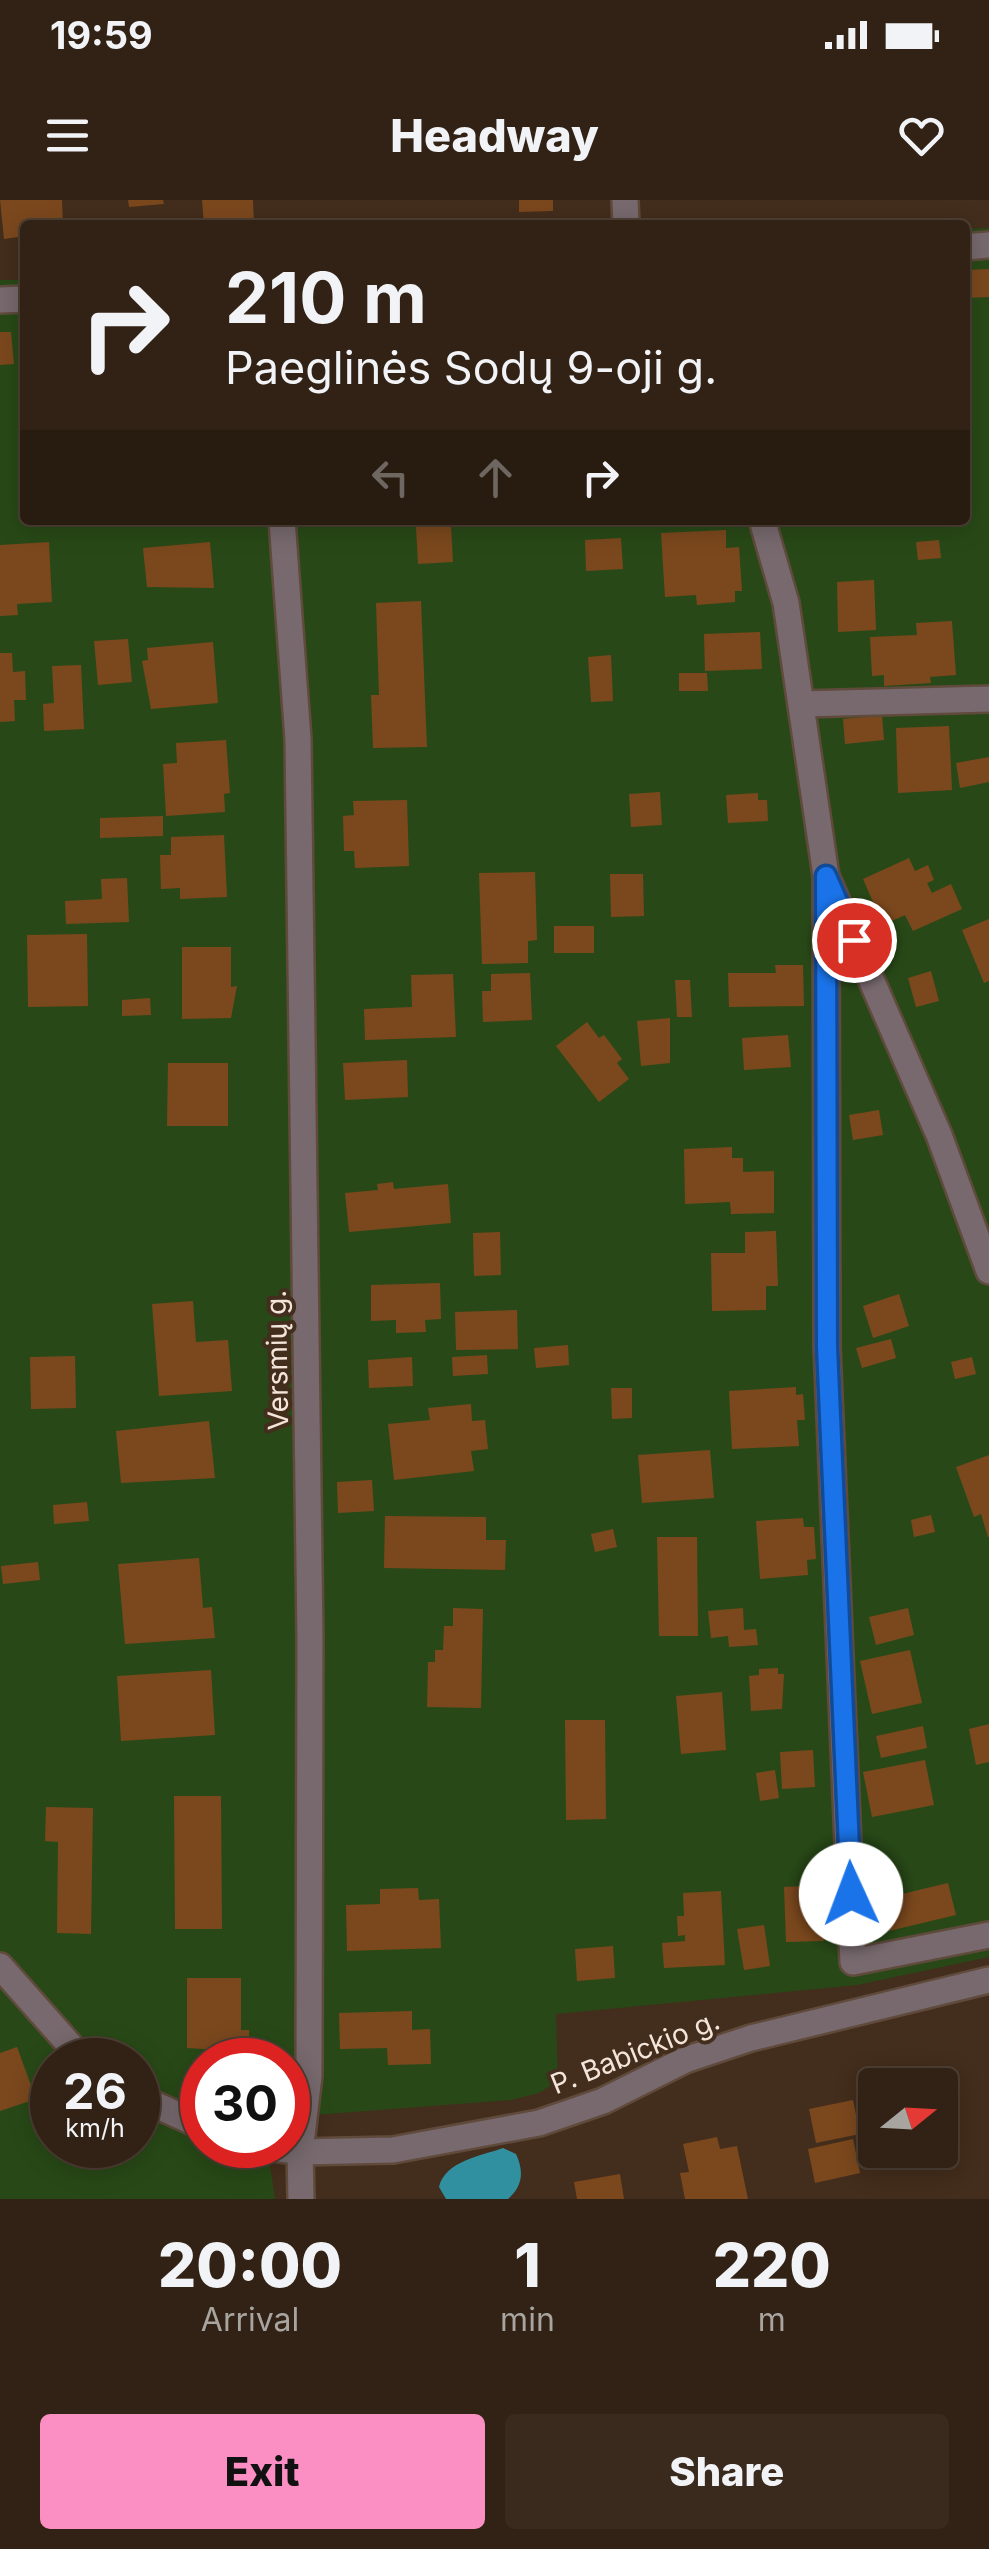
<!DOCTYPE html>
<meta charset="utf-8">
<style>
:root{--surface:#322215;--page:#3a2a1e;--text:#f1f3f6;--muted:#a8a4a0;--line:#4d3f34;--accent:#fb8fc4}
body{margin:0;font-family:Inter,sans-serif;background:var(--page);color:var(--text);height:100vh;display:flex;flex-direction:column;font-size:38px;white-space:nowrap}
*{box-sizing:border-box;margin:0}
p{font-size:32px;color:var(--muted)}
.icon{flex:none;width:55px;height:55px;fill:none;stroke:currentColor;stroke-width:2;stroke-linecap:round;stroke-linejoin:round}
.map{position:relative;height:1999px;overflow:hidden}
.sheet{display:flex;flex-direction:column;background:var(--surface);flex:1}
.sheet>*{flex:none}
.banner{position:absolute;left:20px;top:20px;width:950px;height:305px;border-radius:10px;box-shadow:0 5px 25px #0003,0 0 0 2px var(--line);background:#322215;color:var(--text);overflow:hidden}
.needle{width:65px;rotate:72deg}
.tools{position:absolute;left:858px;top:1868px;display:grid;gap:20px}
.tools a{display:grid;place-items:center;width:100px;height:100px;border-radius:10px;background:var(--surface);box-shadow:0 5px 25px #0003,0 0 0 2px var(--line);font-size:50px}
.speed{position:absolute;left:30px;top:1838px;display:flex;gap:20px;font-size:50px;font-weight:700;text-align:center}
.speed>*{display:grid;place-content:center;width:130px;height:130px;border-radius:50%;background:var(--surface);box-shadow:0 5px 25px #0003,0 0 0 2px var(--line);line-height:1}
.speed small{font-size:25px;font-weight:400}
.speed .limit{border:15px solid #d22;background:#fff;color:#111}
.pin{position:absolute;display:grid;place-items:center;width:85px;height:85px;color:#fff;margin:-42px;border:5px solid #fff;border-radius:50%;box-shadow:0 2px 10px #0007}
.me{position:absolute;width:110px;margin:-55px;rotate:358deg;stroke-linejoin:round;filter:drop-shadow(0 0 8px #0008)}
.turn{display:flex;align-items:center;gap:35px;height:210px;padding:0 40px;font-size:45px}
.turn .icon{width:130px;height:130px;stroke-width:2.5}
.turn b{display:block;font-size:70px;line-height:85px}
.lanes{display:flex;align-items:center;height:95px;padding:0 40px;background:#0003;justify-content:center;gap:50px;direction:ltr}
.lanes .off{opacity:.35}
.eta{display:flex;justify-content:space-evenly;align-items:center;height:170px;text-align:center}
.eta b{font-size:60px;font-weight:800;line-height:70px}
.primary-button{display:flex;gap:20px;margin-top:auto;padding:20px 40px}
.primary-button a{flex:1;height:115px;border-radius:10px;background:var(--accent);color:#111;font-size:40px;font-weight:800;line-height:115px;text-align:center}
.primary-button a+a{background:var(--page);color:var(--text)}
.status{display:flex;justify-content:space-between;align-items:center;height:70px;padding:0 50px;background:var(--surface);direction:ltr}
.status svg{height:28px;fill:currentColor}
header{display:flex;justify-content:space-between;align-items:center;height:130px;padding:0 40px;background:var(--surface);font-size:45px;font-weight:800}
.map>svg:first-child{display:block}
</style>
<div class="status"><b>19:59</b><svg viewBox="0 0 49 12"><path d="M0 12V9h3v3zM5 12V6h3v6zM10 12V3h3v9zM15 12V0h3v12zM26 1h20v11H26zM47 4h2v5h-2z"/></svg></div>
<header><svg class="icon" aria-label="menu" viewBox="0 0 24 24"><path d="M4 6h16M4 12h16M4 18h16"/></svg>Headway<svg class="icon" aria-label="heart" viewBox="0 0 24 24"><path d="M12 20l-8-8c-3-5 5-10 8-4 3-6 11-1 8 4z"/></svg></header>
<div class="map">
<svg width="989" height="1999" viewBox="0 0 989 1999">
<rect width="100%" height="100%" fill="#432d1c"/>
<path fill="#284917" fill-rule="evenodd" d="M989,28V1757L857,1785L556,1814L558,1881L539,1893L511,1900L288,1917V1860H202V1945H267L275,1999H0V80H25V320H965V29ZM52,1860H138V1945H52Z"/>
<path fill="#30909f" d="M503,1948L516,1954C524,1971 523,1986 508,1999H446L439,1987C445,1961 481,1956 503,1948Z"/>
<path fill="#7b481d" d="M0,0H62L63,25H25V36L4,39Z
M128,0H163L164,4L129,7Z
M202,0H253L254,25H204Z
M519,0H553V11L519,12Z
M989,69V97L966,98L965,70Z
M0,132H11L14,164L0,165Z
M451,325L453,362L418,364L416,327Z
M726,330V348L739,347L742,391H735V402L697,405L696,395L665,397L661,333Z
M621,338L623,369L586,371L585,340Z
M939,340L941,358L918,360L916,342Z
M49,342L52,402L17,404L18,415L0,416V345Z
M210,342L214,388L147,387L143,348Z
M874,380L876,430L838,432L837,382Z
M421,401L427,547L373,548L371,495H379L376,403Z
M952,421L956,475L930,477L931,483L884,486V475L872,476L870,437L917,435L916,423Z
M760,432L762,469L705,471L704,434Z
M128,439L132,482L98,485L94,441Z
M213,442L218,503L151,509L142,461L148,460L147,448Z
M0,453H12L13,472L25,471L26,500H14L15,521L0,522Z
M611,455L613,501L591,502L588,457Z
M81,465L84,529L44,531L43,504L54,503L52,466Z
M679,473H707L708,491H679Z
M882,515L884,540L845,544L843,519Z
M949,526L952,590L898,593L896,528Z
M226,540L230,593L224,594L225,612L166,616L163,564L177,563L176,543Z
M989,557V582L960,588L956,563Z
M660,592L662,625L631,627L629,594Z
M758,593V600H767L768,621L728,623L726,595Z
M407,600L409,666L355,668L354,651H344L343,616L354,615L353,601Z
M163,616V636L100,638V618Z
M224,635L227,697L180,699V688L161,689L160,655H171V637Z
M909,658L915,671L928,665L934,680L927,683L932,693L951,684L962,709L913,731L905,715L883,725L863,679Z
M535,672L537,740L528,741V763L482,764L479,673Z
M610,674H643L644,716L611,717Z
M127,678L129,722L66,724L65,701L102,699L101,679Z
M989,719V781L984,783L962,730Z
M554,726H594V753H554Z
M87,734L88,806L28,807L27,735Z
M182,747H231V787L237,786L231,818L182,819Z
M775,765H803L804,806L729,807L728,773H776Z
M931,771L939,801L916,807L908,778Z
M530,773L532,820L483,822L482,791H491V774Z
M453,774L456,837L365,840L364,809L412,807L411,775Z
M675,780H690L692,817H677Z
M150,798L151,815L122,816V800Z
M670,818V863L641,866L637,821Z
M587,822L599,838L604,835L622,859L617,863L629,879L599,902L556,846Z
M788,835L791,867L744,870L742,838Z
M407,860L408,897L345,900L343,863Z
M168,863H228V926H167Z
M879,910L883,935L853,940L849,915Z
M732,947V958H743V972L774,971V1013L731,1014L730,1002L685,1004L684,949Z
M393,982L394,989L448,984L451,1023L349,1032L345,993L378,990L377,984Z
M776,1031L778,1086H766V1110L712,1111L711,1053H745V1032Z
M500,1032L501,1075L474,1076L473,1033Z
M440,1083L441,1119L425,1120L426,1132L396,1133V1120L371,1121V1085Z
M899,1094L909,1126L873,1138L863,1106Z
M193,1101L196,1142L228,1140L232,1191L159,1196L152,1104Z
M517,1110L518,1149L456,1150L455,1112Z
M891,1139L896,1158L862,1168L856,1148Z
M568,1145L569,1165L536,1168L534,1148Z
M487,1155L488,1174L453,1176L452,1157Z
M75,1156L76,1208L31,1209L30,1157Z
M412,1157L413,1186L369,1188L368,1160Z
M972,1157L976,1174L955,1179L951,1162Z
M796,1187V1195L803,1194L805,1220H797L799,1246L732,1249L729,1191Z
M611,1188H632V1218L612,1219Z
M471,1204L472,1221L485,1220L488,1249L471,1251L474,1271L394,1280L388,1224L430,1220L428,1208Z
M209,1221L215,1278L121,1283L116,1231Z
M710,1250L714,1298L642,1303L638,1255Z
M989,1255V1337H988L981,1314L974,1317L956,1267Z
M372,1280L374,1311L338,1313L337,1282Z
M87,1302L89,1321L54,1324L53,1305Z
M931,1315L935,1332L914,1337L911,1320Z
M385,1316L486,1317V1340H506L505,1370L384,1368Z
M803,1318L804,1327H814L816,1359L807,1360L808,1375L760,1379L756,1321Z
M613,1329L617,1347L595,1352L591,1334Z
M657,1337H697L698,1436H659Z
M199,1358L203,1408L212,1407L215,1438L125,1444L118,1364Z
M38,1362L40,1380L3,1384L1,1366Z
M453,1408L483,1409L481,1508L427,1507L428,1462H435V1450H443L444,1426H453Z
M743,1408L744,1430L756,1429L758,1445L729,1447L728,1436L711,1438L708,1411Z
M908,1408L914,1435L876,1445L869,1417Z
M910,1450L922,1503L872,1514L860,1461Z
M778,1468V1474H784L782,1509L751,1511L749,1476L759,1475V1469Z
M211,1470L215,1535L121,1541L117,1476Z
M722,1492L726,1550L681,1554L676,1496Z
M565,1520H605L606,1619L566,1620Z
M989,1524V1562L976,1565L969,1529Z
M923,1526L927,1548L881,1558L876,1536Z
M813,1550L815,1587L782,1589L780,1552Z
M925,1560L934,1605L872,1617L863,1572Z
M775,1570L779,1598L760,1601L756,1573Z
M174,1596H221L222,1729H175Z
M46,1607L93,1608L91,1734L57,1733L58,1642L45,1641Z
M948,1683L956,1715L889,1731L881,1699Z
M821,1685L824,1741L786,1742L784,1687Z
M418,1688L419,1700L439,1699L441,1748L347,1751L346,1705L380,1704V1689Z
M721,1691L725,1765L664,1768L662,1743L685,1741V1735L678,1736L677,1716H684L683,1693Z
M764,1725L770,1766L744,1770L737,1729Z
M613,1746L615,1778L577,1781L575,1749Z
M187,1778H241V1830H249V1852L187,1848Z
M412,1811V1830L430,1829L431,1864L388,1865L387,1848L340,1849L339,1813Z
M17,1847L36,1899L0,1911V1853Z
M853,1900L860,1934L816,1943L809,1909Z
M717,1937L720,1949L737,1946L748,1999H685L680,1973L689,1972L683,1944Z
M853,1939L860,1973L815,1983L808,1949Z
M620,1974L624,1999H577L574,1982Z"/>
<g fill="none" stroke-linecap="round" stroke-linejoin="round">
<g stroke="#5f4a3b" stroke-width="30">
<path id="minor" d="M625,0L626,25
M965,47L989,45
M0,100L25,99
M282,320L298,539L310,1438L309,1876L300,1952L301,1999
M762,320L786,403L826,676L939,935L989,1071
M803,504L989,499
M826,676L827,1147L853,1762L989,1735
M0,1766L83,1860
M138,1897L202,1926
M253,1945L300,1952L393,1950L539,1923L603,1901L685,1860L751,1838L989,1780"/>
</g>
<use href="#minor" stroke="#77696e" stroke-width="25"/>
</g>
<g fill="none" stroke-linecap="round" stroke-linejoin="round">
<g stroke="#114b97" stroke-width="25">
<path id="route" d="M851,1694L827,1147L826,676L854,740"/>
</g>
<use href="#route" stroke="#1a73e8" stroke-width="18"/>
</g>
<g text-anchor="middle" stroke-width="8" stroke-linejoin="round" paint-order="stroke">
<g font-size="28" fill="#f4e5db" stroke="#432d1c">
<text transform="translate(277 1160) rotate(-91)" y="10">Versmių g.</text>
<text transform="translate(635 1852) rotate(-22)" y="10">P. Babickio g.</text>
</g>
</g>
</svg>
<div class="tools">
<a><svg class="needle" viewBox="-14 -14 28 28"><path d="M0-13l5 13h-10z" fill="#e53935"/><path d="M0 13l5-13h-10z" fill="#a8a4a0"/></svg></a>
</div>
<div class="speed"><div>26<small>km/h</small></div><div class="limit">30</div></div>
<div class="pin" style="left:854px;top:740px;background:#d93025"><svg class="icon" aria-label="arrive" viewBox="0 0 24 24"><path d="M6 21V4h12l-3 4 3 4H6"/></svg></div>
<svg class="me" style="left:851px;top:1694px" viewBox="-20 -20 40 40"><circle r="19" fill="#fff"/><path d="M0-13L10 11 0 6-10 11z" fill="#1a73e8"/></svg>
<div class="banner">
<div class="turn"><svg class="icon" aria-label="right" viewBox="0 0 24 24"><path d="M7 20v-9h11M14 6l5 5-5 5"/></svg><div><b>210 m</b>Paeglinės Sodų 9-oji g.</div></div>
<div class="lanes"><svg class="icon off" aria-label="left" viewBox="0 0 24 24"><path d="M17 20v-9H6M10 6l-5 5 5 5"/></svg><svg class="icon off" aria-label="ahead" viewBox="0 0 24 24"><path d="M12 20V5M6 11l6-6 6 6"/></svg><svg class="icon" aria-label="right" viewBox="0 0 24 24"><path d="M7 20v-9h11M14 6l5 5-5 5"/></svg></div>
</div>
</div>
<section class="sheet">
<div class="eta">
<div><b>20:00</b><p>Arrival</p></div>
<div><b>1</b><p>min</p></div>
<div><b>220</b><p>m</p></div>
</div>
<div class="primary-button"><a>Exit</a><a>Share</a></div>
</section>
